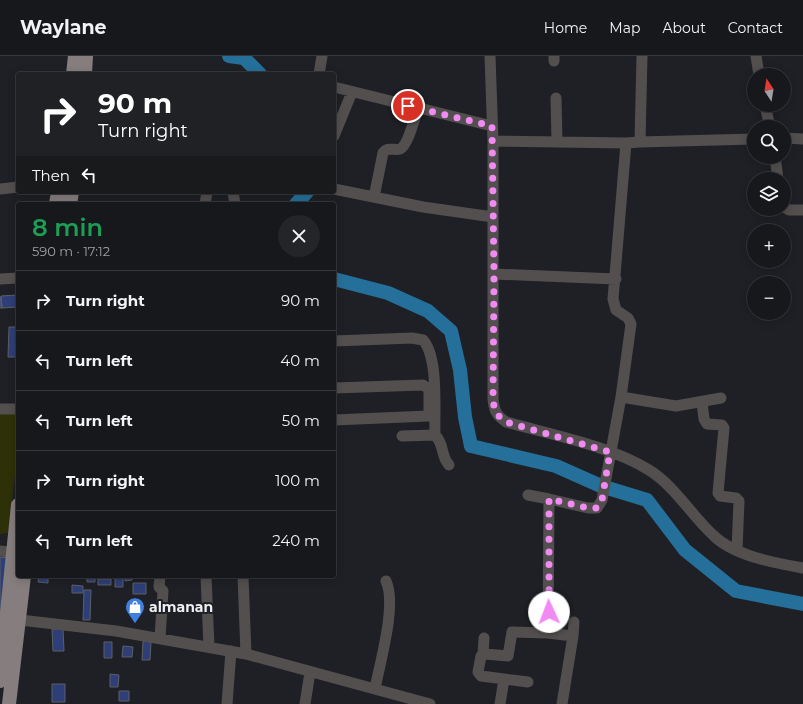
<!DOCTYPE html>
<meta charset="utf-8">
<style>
:root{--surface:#16181c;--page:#232529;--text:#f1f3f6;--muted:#9ea0a3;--line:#35373b}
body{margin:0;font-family:Montserrat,sans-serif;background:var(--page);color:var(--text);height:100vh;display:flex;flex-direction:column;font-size:15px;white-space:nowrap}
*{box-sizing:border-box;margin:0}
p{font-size:13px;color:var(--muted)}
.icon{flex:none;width:22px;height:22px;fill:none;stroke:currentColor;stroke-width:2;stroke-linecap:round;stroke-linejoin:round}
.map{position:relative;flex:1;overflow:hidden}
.sheet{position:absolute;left:16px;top:146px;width:320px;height:376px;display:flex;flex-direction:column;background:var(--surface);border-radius:4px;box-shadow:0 2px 10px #0003,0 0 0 1px var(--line)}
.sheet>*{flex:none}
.banner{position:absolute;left:16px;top:16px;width:320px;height:122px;border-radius:4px;box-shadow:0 2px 10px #0003,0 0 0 1px var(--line);background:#202124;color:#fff;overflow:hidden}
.needle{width:26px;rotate:348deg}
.tools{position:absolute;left:747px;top:12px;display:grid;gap:8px}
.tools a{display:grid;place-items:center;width:44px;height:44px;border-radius:50%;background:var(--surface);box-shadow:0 2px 10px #0003,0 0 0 1px var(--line);font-size:20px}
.pin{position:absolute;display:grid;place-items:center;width:34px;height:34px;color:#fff;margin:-17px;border:2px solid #fff;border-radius:50%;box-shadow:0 1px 4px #0007}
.me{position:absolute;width:44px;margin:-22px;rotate:358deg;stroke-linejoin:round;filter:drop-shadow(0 0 3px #0008)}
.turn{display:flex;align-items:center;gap:14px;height:84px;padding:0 16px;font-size:18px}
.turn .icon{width:52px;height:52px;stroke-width:2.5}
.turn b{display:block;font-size:28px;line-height:34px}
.then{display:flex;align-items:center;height:38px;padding:0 16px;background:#0003;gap:8px;font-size:15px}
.round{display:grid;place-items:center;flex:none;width:42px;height:42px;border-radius:21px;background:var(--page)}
.overview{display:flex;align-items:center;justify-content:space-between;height:68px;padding:0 16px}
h1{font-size:24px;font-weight:600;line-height:30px;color:#1e9e55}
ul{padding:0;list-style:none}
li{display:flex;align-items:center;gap:12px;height:60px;padding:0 16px;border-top:1px solid var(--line)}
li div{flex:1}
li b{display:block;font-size:15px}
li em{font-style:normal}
header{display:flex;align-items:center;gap:24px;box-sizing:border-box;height:56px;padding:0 20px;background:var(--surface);border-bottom:1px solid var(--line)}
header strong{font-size:19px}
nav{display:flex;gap:22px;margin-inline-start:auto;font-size:14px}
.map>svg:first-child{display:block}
</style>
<header>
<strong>Waylane</strong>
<nav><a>Home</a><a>Map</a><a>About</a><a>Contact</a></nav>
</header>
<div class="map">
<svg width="803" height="648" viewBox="0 0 803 648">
<rect width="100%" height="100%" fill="#1e2025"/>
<path fill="#2e3007" d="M0,354L18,356V394L8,477L0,478Z"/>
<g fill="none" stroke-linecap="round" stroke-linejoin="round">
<path stroke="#24709a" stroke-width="14" d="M229,0L244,2L260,18
M296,148L307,136
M334,223L388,237L428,255L451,275L460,314L465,361L471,390L556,410L601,430L647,444L685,494L736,535L803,548"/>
</g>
<path fill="#2e3f78" stroke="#5c5f65" d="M18,239V251L2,252L1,240Z
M0,241H1L2,252H0Z
M9,271H18V301H8Z
M0,501L7,502L0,572Z
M39,520H48V527L38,526Z
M87,520H95V526H87Z
M115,520H123V531H115Z
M125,520H132V524L125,525Z
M98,523H111V529H98Z
M133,527H146V538H133Z
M72,529L83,530V537H72Z
M84,534H91L90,564H83Z
M52,573H63L64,595H53Z
M143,585L151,586L150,604H142Z
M104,586H112V602H104Z
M123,590L133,591L132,601H122Z
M110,618L119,619L118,631H110Z
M52,628H65V646H52Z
M119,635H129V645H119Z"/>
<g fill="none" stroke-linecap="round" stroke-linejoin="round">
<path stroke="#534f4f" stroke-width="11" d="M490,0L493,85V343C494,354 496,359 506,366C549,378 611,390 649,414C675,430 691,459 713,479C734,500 775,507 803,512
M554,0V5
M642,0L640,86L754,83
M756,0L759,19
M319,18L322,0
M334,31L492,70
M556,42L557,86
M765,49L770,71
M334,80L352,36
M784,82L803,83
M493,85L626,87
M775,101L778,123
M0,133L18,131
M334,133L423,151L493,161
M233,136L235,148
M374,141L383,97C388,90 394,95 400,93C408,90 415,60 418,52
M205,148L207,136
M784,151L789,154H803
M494,218L616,223
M0,223L18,222
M334,285L412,282L423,284C439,302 434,355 435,379C445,389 440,399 449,409
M334,332L423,329L429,333V360L334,364
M621,341L676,350L721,342
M702,346L704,363L707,368L722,369L724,372L718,437L720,440L736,442L739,445L737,494
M0,353H18
M402,380L435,379
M528,439L549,443
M0,495L18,497
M206,520L209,591
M243,520L246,598
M20,564L116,575L246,598L430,648
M573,580L574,566
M160,582L163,535L159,531L160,520
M483,598L484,582
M528,626L481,620L478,616L481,600L485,598L508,600L512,576L548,577
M375,633C380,606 397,549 386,525
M227,648L231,595
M305,648L310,616
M500,648L504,623
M562,648L573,580L548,577L549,443L588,452H597L602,444L621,341L631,268L628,262L616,254L613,243L626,87L640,86"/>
<path stroke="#867e7e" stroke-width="14" d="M73,18L75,0
M85,18L86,0
M56,148L58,136
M70,148L72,136
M0,625L18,449
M9,648L24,520"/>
</g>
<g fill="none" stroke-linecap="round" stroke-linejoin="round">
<path stroke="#f28af3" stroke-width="7" stroke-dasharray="0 12.6" d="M408,50L492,70L494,218L493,343C494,354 496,359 506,366L610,396L602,444L597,452H588L549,443V556"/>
</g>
<defs>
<g id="shop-pin" transform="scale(1)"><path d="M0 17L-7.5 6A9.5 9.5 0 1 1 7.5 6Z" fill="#3f7fe0" stroke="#1e2025"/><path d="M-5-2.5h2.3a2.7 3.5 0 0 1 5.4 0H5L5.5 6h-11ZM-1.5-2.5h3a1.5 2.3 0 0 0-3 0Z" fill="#fff"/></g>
</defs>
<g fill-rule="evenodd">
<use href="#shop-pin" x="135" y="551"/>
</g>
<g text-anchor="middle" stroke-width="4" stroke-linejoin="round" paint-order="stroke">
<g font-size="14" font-weight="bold" fill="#eeeff3" stroke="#1e2025" text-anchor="start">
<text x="149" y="556">almanan</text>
</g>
</g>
</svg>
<div class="tools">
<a><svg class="needle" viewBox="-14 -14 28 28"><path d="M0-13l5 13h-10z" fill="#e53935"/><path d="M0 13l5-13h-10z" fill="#9ea0a3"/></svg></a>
<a><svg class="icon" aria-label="search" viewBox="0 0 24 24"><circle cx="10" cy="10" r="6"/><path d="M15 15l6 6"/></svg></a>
<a><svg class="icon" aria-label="layers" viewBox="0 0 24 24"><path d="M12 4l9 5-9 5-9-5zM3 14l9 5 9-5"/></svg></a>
<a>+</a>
<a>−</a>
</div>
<div class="pin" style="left:408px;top:50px;background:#d93025"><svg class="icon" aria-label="arrive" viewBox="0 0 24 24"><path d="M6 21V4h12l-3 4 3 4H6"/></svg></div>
<svg class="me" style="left:549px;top:556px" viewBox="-20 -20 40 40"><circle r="19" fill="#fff"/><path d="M0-13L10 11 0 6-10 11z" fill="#f28af3"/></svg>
<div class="banner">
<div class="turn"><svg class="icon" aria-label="right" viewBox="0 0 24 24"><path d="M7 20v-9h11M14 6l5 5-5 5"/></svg><div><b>90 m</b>Turn right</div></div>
<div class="then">Then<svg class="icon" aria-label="left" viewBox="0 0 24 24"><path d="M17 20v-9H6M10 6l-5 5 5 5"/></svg></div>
</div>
<section class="sheet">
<div class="overview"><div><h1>8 min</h1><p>590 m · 17:12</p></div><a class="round"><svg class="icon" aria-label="close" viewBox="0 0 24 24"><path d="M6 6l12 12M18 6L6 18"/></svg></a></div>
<ul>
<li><svg class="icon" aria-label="right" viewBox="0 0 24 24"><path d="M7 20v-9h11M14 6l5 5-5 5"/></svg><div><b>Turn right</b></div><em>90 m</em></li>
<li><svg class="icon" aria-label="left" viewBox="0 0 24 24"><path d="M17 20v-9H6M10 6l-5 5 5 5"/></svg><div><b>Turn left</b></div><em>40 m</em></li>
<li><svg class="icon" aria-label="left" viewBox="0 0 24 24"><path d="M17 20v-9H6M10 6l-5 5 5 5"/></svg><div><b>Turn left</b></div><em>50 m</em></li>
<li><svg class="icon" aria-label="right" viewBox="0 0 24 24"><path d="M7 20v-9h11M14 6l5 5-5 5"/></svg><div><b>Turn right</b></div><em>100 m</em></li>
<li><svg class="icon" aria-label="left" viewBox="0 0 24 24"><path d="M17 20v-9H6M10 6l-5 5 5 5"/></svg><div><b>Turn left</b></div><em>240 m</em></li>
</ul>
</section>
</div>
